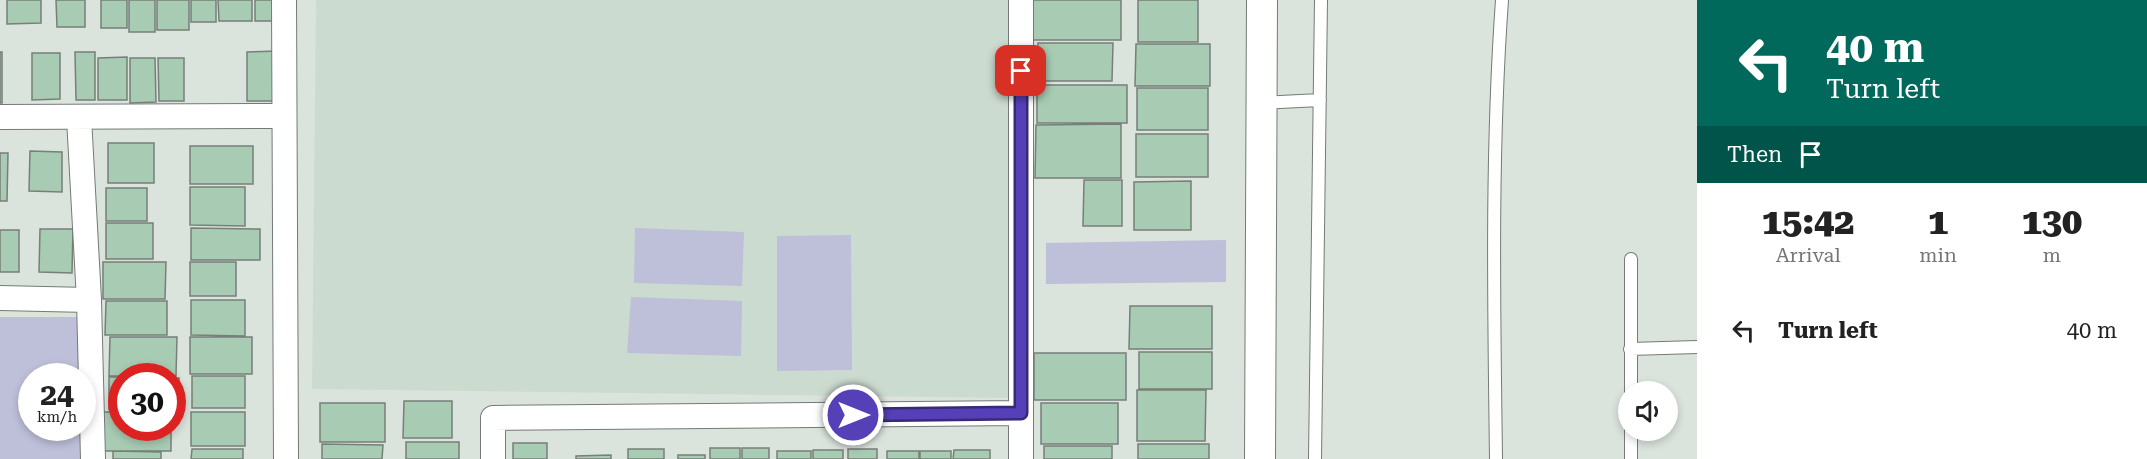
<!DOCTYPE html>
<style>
:root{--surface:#fff;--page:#f6f6f6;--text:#222;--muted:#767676}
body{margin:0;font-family:"Roboto Serif",serif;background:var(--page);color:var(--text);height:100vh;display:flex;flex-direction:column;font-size:22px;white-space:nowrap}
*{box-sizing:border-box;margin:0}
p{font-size:20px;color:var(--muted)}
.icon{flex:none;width:33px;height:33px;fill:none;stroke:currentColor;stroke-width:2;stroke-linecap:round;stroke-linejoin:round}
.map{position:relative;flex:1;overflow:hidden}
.drawer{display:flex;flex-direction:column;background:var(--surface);width:450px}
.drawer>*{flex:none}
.banner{background:#00695c;color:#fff;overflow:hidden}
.fabs{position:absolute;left:1618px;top:381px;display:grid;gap:12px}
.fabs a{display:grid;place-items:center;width:60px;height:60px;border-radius:50%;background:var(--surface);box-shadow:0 3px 9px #0003;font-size:30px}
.speed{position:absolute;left:18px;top:363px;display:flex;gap:12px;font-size:30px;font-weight:700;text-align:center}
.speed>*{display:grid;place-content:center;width:78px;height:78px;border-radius:50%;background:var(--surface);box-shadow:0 3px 9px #0003;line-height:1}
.speed small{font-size:15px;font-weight:400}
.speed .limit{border:9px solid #d22;background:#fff;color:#111}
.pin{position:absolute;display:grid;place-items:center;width:51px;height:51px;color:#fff;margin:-26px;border-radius:12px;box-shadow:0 3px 9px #0006}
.me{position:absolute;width:66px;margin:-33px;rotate:90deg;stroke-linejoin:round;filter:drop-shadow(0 0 4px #0008)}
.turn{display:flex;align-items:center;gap:21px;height:126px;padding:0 30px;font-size:27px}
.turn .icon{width:78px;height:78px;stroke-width:2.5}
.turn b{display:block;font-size:42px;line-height:51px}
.then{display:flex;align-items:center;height:57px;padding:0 30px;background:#0003;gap:12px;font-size:22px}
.eta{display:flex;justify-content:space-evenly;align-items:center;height:102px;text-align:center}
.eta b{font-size:36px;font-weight:800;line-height:42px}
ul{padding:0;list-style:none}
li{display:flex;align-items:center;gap:18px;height:90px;padding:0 30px}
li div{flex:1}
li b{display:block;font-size:22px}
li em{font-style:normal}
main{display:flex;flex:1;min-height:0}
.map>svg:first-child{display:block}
</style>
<main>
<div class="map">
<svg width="1697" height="459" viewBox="0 0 1697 459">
<rect width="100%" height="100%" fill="#dbe3dd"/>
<path fill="#ccdbd0" d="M316,0H1009L1008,398L312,389Z"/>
<path fill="#bebfd9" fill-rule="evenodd" d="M635,228L744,232L742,286L634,283Z
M851,235L852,370L777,371V236Z
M1226,240V282L1046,284V243Z
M631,297L742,301L741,356L627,353Z
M0,317H84V459H0ZM32,376H82V428H32Z"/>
<path fill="#a8cbb3" stroke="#777f79" stroke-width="1.5" d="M7,0H41V23L7,24Z
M56,0H85V27H57Z
M101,0H127V28H101Z
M129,0H155V32H129Z
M157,0H189V30H157Z
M191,0H216V22H191Z
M218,0H252V21H219Z
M255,0H276V21H255Z
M1024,0H1121V40H1024Z
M1138,0H1198V42H1138Z
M1038,43H1113L1112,81H1038Z
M1136,44H1210V86H1135Z
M278,51V101H247V52Z
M0,52H2V103H0Z
M75,52H95V100H76Z
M32,53H60V99L32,100Z
M127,57V100H98V58Z
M130,58H155L156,102L130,103Z
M158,58H184V101H159Z
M1037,85H1127V123H1037Z
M1137,88H1208V130H1137Z
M1121,124V178H1035L1036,125Z
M1136,134H1208V177H1136Z
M108,143H154V183H108Z
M190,146H253V184H190Z
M30,151L62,152V192L29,191Z
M0,153H8L7,201H0Z
M1084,180H1122V226H1083Z
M1191,181V230H1134V182Z
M190,187H245V226L190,225Z
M106,188H147V221H106Z
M106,223H153V259H106Z
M191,228L260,229V260H191Z
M40,229H73L72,273L39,272Z
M0,230H19V272H0Z
M103,262H166L165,299H103Z
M190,262H236V296H190Z
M191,300H245V336L191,335Z
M106,301H167V335H105Z
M1130,306H1212V349H1129Z
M110,337H177L176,376H109Z
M190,337H252V374H190Z
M1139,352H1212V389H1139Z
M1034,353H1126V400H1034Z
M192,376H245V408H192Z
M109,377H122V409H109Z
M172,378H179V409H172Z
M1137,390H1206L1205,441H1137Z
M404,401H452V438H403Z
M320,403H385V442H320Z
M1041,403H1118V444H1041Z
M103,412H122V428H171V451H103Z
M191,412H245V446H191Z
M406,442H459V459H406Z
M513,443H547V459H513Z
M322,444L383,445L382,459H322Z
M1138,444H1209V459H1138Z
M1044,446H1112V459H1044Z
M710,448H740V459H710Z
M742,448H769V459H742Z
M192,449H243V459H191Z
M628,449H664V459H628Z
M848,449H877V459H848Z
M813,450H843V459H813Z
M954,450H990V459H953Z
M113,451L161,452V459H113Z
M777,451H811V459H777Z
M887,451H919V459H887Z
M920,451H951V459H920Z
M611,455V459H576V456Z
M678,455H705V459H678Z"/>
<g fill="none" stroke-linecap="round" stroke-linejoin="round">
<g stroke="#747b76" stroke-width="14">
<path id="service" d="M1261,103L1320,100
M1630,349L1697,347
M1631,392V259
M1631,430V459
M1315,459L1321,0
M1496,459C1494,306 1491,153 1502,0"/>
</g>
<g stroke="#747b76" stroke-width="26">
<path id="minor" d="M284,0L286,459
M0,117L284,116
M79,118L89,300L93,459
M0,298L89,300
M493,459V418L1021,413
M1021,459V0"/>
</g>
<g stroke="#747b76" stroke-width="32">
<path id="tertiary" d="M1260,459L1262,0"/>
</g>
<use href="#service" stroke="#fff" stroke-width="12"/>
<use href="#minor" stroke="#fff" stroke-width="24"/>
<use href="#tertiary" stroke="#fff" stroke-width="30"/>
</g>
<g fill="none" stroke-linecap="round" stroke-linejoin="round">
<g stroke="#372a77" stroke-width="15">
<path id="route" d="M853,415L1021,413V71"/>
</g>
<use href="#route" stroke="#5540b7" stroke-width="10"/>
</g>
</svg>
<div class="fabs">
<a><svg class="icon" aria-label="sound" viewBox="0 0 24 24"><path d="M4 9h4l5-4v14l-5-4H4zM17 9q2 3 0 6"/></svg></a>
</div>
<div class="speed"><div>24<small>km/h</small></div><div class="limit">30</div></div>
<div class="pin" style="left:1021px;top:71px;background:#d93025"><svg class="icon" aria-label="arrive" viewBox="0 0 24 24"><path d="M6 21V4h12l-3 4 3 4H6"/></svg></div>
<svg class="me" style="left:853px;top:415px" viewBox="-20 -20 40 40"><circle r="17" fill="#5540b7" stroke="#fff" stroke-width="3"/><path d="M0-11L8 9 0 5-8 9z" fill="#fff"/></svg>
</div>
<section class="drawer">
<div class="banner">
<div class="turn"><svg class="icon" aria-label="left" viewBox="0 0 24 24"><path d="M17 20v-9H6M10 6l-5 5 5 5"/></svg><div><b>40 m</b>Turn left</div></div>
<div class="then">Then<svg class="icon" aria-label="arrive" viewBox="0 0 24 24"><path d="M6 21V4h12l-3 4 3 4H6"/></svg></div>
</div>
<div class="eta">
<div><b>15:42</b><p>Arrival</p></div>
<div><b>1</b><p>min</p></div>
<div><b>130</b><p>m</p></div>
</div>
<ul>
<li><svg class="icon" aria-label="left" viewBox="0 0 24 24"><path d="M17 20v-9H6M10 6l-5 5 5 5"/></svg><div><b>Turn left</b></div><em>40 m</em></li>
</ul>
</section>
</main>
